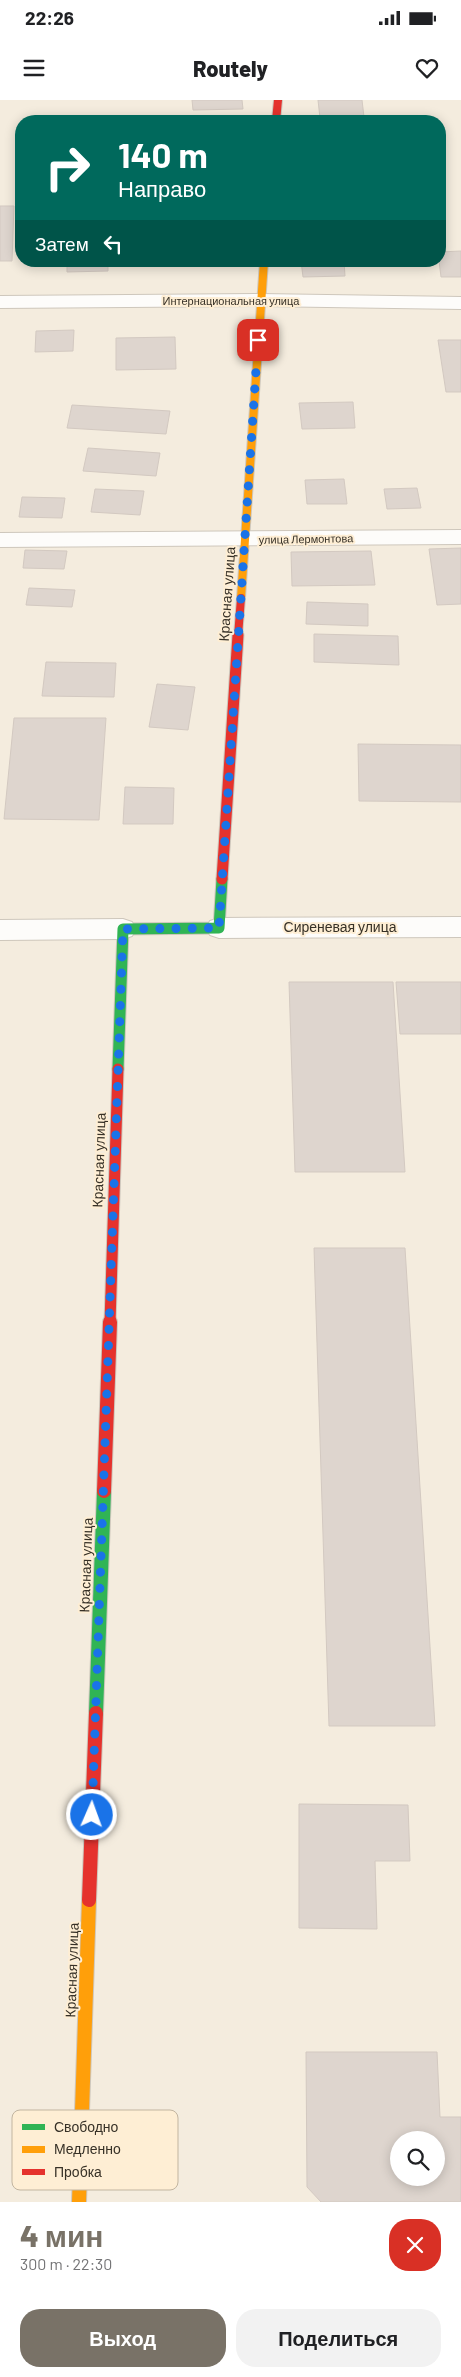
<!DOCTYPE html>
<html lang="ru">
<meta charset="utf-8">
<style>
:root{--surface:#fff;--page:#f2f2f2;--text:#202124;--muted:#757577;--accent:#797267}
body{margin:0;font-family:Barlow,sans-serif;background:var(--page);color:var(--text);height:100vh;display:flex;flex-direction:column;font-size:19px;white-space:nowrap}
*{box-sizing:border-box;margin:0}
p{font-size:16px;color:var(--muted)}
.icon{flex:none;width:28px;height:28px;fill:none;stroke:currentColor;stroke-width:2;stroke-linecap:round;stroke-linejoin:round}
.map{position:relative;height:2102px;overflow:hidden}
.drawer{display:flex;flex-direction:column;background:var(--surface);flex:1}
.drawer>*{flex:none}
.guide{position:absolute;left:15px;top:15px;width:431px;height:152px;border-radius:20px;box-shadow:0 2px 12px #0003;background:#00695c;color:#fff;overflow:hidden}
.fabs{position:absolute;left:390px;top:2031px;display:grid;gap:10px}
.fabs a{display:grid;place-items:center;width:55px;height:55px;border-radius:50%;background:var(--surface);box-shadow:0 2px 12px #0003;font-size:25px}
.pin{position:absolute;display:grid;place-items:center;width:42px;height:42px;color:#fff;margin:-21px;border-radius:10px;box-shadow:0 2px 8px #0006}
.me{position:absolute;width:55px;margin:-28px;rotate:2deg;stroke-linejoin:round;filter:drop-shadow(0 0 4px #0008)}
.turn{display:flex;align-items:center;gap:18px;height:105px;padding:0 20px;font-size:22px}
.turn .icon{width:65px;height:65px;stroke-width:2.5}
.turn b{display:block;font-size:35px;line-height:42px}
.then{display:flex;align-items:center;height:48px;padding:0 20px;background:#0003;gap:10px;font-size:19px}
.round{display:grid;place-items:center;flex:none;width:52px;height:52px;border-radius:20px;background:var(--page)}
.overview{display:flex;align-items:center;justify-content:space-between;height:85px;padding:0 20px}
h1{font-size:30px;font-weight:800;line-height:38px;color:var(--accent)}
.action{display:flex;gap:10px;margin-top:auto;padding:10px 20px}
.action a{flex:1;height:58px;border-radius:20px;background:var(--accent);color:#fff;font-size:20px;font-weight:800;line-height:58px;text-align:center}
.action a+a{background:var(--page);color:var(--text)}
.status{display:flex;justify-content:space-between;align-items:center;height:35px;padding:0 25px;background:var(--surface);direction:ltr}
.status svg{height:14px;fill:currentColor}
header{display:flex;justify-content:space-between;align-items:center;height:65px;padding:0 20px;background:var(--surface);font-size:22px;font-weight:800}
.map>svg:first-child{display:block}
</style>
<div class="status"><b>22:26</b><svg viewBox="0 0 49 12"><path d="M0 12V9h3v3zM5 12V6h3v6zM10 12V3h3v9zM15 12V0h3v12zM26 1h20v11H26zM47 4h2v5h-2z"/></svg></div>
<header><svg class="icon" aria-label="menu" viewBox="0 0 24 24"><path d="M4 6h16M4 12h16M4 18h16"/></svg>Routely<svg class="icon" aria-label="heart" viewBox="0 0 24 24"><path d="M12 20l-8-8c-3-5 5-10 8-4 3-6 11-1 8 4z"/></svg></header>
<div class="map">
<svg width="461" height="2102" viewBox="0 0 461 2102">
<rect width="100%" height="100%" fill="#f4ecde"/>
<path fill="#ded5ce" stroke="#d3c9c1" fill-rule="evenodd" d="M192,0H242L243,9L193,10Z
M318,0H362L364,17L320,18Z
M0,106H14L12,161H0Z
M461,151V177H441L439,161L440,152Z
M67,161H108V171L67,172Z
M301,161H344L345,176L303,177Z
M74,230L73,251L35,252L36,231Z
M175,237L176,269L116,270V238Z
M438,240H461V292H446Z
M353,302L355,328L302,329L299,303Z
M72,305L170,311L166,334L67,328Z
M88,348L160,353L156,376L83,371Z
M344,379L347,404H307L305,380Z
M417,388L421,408L387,409L384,389Z
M95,389L144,391L140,415L91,412Z
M22,397L65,398L62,418L19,417Z
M461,448V504L437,505L429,449Z
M25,450L67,451L64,469L23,468Z
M371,451L375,485L292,486L291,452Z
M29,488L75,490L72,507L26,505Z
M307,502L368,504V526L306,524Z
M314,534L398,536L399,565L314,562Z
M46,562L116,563L114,597L42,596Z
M157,584L195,587L188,630L149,627Z
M14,618H106L99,720L4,719Z
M358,644L461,645V702L359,701Z
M125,687L174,688L173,724H123Z
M289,882H393L405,1072H295Z
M396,882H461V934H400Z
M314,1148H405L435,1626H329Z
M299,1704L408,1705L410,1761H375L377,1829L299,1828Z
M306,1952H437L440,2017H461V2102H321L307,2087ZM399,2040H436V2078H399Z"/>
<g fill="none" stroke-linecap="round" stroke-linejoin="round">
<g stroke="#cec7bc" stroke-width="2">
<path id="street" d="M260,194L461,197V209L260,206L0,208V196Z
M461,430V444L0,447V433Z
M461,817V837L219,838L210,835L206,828L210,821L219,818Z
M123,819L132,822L136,829L132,836L123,839L0,840V820Z"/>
</g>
<g stroke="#cec7bc" stroke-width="13">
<path id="fast-far1" d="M118,969L123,829L219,828L222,779"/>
</g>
<g stroke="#cec7bc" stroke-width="16">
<path id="fast" d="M96,1613L104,1391"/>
</g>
<g stroke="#cec7bc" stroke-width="10">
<path id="slow-far1" d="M241,498L264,161"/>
</g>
<g stroke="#cec7bc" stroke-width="16">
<path id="slow" d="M79,2102L89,1800"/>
</g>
<g stroke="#cec7bc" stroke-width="10">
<path id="jam-far2" d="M276,21L278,0
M238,536L241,498"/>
</g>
<g stroke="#cec7bc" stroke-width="13">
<path id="jam-far1" d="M222,779L238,535
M110,1223L118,969"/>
</g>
<g stroke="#cec7bc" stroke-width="16">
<path id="jam" d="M104,1391L110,1222
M89,1800L96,1613"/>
</g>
<use href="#street" fill="#fdfcfa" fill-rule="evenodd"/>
<use href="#fast-far1" stroke="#30b455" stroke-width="11"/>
<use href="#fast" stroke="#30b455" stroke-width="14"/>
<use href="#slow-far1" stroke="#ff9f0a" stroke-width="8"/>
<use href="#slow" stroke="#ff9f0a" stroke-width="14"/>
<use href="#jam-far2" stroke="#e5322d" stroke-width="8"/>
<use href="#jam-far1" stroke="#e5322d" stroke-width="11"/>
<use href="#jam" stroke="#e5322d" stroke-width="14"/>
</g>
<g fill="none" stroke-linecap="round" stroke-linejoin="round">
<path stroke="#1a73e8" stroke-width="9" stroke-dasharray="0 16.2" d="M92,1715L123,829L219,828L258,240"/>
</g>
<g text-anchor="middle" stroke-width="4" stroke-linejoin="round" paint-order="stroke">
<g font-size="11" fill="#373127" stroke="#feeed4">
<text x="231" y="205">Интернациональная улица</text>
<text transform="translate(306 439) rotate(-1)" y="4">улица Лермонтова</text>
</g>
<g font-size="14" fill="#373127" stroke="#feeed4">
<text transform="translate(227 494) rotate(-86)" y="5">Красная улица</text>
<text x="340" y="832">Сиреневая улица</text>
<text transform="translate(99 1060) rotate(-88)" y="5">Красная улица</text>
<text transform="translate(86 1465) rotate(-88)" y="5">Красная улица</text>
<text transform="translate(72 1870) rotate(-88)" y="5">Красная улица</text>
</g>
</g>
<rect x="12" y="2010" width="166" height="80" rx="8" fill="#feeed4" stroke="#c2b5a0" stroke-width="1"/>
<rect x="22" y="2024" width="23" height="6" fill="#30b455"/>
<rect x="22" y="2046" width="23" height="7" fill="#ff9f0a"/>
<rect x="22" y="2069" width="23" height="6" fill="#e5322d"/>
<g font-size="14" fill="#373127">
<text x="54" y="2032">Свободно</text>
<text x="54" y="2054">Медленно</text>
<text x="54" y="2077">Пробка</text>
</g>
</svg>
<div class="fabs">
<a><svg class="icon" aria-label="search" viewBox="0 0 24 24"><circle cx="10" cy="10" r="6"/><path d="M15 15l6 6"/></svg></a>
</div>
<div class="pin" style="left:258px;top:240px;background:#d93025"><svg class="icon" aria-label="arrive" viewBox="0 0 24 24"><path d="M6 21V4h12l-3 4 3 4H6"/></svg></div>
<svg class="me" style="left:92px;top:1715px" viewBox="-20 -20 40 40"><circle r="17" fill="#1a73e8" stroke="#fff" stroke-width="3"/><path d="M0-11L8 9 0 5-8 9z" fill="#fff"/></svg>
<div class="guide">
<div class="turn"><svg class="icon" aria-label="right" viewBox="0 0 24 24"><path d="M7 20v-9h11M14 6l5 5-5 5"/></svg><div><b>140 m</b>Направо</div></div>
<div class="then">Затем<svg class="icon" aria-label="left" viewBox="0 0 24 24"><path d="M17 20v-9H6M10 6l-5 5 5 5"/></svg></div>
</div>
</div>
<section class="drawer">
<div class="overview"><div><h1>4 мин</h1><p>300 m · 22:30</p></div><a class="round" style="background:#d93025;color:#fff"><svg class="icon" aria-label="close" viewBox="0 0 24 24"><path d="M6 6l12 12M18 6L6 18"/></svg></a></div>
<div class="action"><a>Выход</a><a>Поделиться</a></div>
</section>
